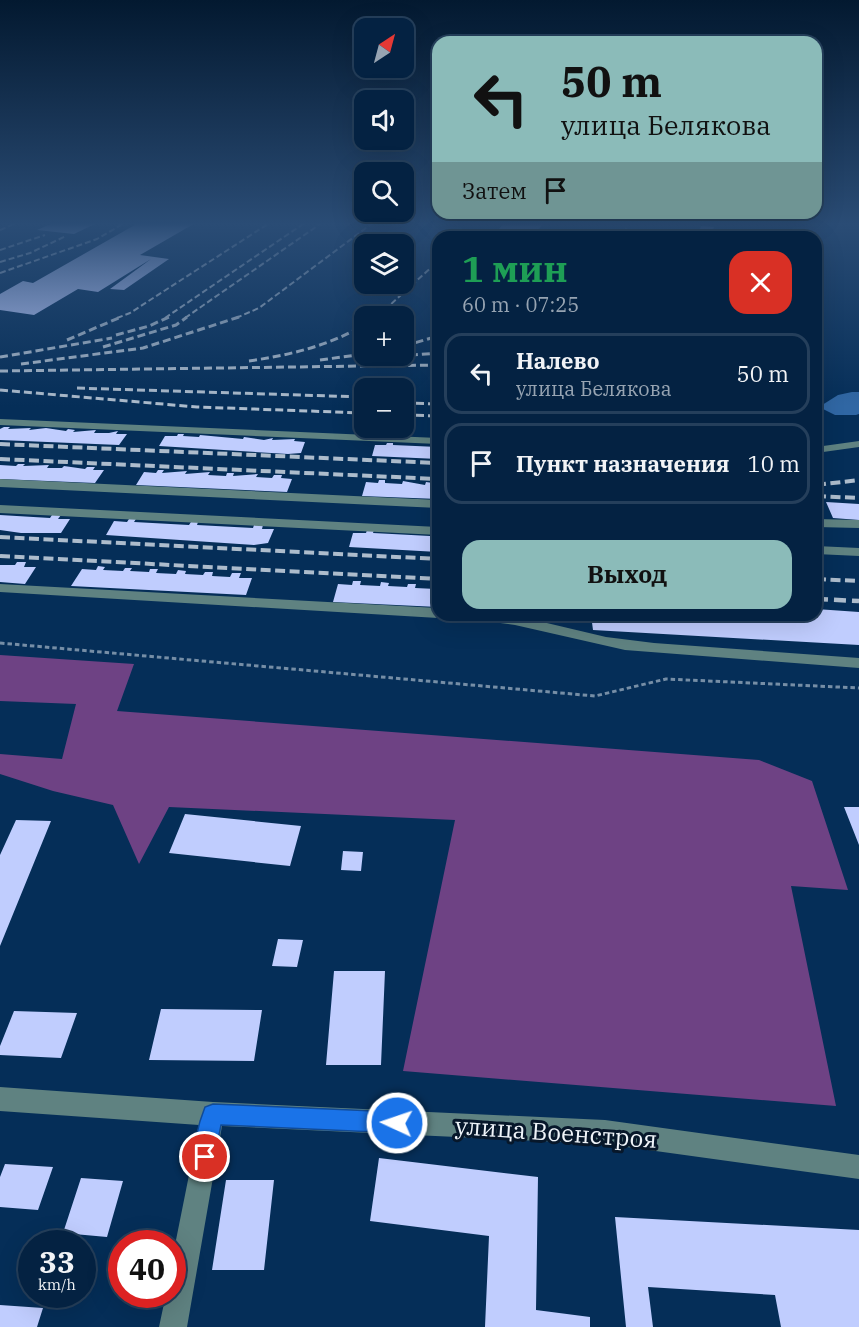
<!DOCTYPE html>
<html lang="ru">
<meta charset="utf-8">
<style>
:root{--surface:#042242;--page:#0d2a49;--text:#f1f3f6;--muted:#97a4b2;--line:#253f5b;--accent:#8bbbb9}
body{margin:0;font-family:"IBM Plex Serif",serif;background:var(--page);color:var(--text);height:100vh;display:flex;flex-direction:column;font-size:22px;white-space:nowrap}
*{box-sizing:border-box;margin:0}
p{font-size:20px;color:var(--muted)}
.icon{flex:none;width:33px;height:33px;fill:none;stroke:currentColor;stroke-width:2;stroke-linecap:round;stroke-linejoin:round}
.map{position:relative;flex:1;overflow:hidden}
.panel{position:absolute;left:432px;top:231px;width:390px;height:390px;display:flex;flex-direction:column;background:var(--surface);border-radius:18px;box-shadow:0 6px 24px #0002,0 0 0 2px var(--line)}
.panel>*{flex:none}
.top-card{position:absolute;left:432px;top:36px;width:390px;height:183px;border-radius:18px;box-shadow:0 6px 24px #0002,0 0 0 2px var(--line);background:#8bbbb9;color:#111;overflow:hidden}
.needle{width:39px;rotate:36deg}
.fabs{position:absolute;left:354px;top:18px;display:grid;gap:12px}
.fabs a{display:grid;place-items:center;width:60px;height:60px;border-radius:12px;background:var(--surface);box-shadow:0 6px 24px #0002,0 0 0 2px var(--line);font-size:30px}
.speed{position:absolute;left:18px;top:1230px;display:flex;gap:12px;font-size:30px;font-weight:700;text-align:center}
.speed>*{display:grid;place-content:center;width:78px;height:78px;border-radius:50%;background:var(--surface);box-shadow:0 6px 24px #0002,0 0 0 2px var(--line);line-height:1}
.speed small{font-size:15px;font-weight:400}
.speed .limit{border:9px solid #d22;background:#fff;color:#111}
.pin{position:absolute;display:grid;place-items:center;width:51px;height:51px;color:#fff;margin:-26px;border:3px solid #fff;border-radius:50%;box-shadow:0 2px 6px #0007}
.me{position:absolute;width:66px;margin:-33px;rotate:273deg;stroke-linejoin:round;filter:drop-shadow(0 0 4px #0008)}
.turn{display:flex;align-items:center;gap:21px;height:126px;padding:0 30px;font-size:27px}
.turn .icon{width:78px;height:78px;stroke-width:2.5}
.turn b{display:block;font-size:42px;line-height:51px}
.then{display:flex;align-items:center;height:57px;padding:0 30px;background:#0003;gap:12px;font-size:22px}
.round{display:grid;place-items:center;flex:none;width:63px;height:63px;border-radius:18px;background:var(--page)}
.overview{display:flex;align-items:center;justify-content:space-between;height:102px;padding:0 30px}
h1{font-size:36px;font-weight:700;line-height:45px;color:#1e9e55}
.button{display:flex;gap:12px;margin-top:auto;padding:12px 30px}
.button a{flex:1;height:69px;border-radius:18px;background:var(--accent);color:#111;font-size:24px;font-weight:700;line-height:69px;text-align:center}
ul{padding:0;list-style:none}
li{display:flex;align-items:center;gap:18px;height:81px;margin:0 12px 9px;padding:0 18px;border:3px solid var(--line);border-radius:18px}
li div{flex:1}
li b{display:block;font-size:22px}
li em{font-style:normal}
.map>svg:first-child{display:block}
</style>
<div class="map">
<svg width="859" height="1327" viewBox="0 0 859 1327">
<rect width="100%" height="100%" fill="#052e58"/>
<path fill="#6e4284" d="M0,655L134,664L117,711L759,760L812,781L848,890L791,886L836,1106L403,1071L455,820L169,807L139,864L113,805L53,791L0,774V754L62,759L76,704L0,701Z"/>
<path fill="#3067a4" d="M852,392H859V414L856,415H835L819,407L838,395Z"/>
<path fill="#c0cdfe" d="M55,222H99L74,234L37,230Z
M140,222H197L140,255L169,259L124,290L110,289L151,259L98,292L78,289L34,315L0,310V294L23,281L33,283Z
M505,222H544L533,237H492Z
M701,226L714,227L710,237H697Z
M4,427H10L8,429L31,428L29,430L46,428L66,431L68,429L75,430L73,432L96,430L94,433H109L118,431L116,434H127L119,445L0,440V429Z
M178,434H184L183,436L199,437L200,435L243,439L244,437L264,440L273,438L272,440L295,439L294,441L305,442L301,453L288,454L159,446L165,436H177Z
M387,443H393V445L438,447V459L372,456L375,445H386Z
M18,464H25L23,466L49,465L47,468H62L64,466L85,469L87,467H95L93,470H104L95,483L0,479V465L16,466Z
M158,470H164L162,473L187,471L185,474L210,472L208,475L226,476L227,473H234L233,476L258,474L256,477L272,478L274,475H282L281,478L292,479L287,492L136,485L144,472L156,473Z
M379,480H385V483L402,484L403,481L425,485L426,482L433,483L432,485H438V499L362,496L366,482L378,483Z
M826,502L859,504V520L833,518Z
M0,515L50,518L52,515H61L58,519H70L61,533H21L0,530Z
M129,519H136L134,522L189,525L191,522H198L197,525L253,528L254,525H263L262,529H274L268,543L254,545L106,535L114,521L127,522Z
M367,530H374L373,533L430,536L431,533H438V552L349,547L353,533H366Z
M17,562H26L24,567H36L25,584L0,582V565H15Z
M98,566L105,567L103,570L123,571L125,568H132L130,571L149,572L150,569H158L156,573L176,574L178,570L186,571L185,574L203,575L205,572H213L212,576L230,577L232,573H241L239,578H252L246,595L71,586L82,569L96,570Z
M353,581H361L360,585L380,586L381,582L389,583L388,586L407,587L408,584H416L415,588L436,589L438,584V607L333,602L338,584L352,585Z
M816,609L859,612V645L593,630L591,615H816Z
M844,807H859V845Z
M185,814L301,826L290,866L169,853Z
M16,820L51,821L0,946V855Z
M343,851L363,852L361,871L341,870Z
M278,939L303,940L297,967L272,966Z
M334,971H385L381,1065H326Z
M161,1009L262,1010L254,1061L149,1060Z
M14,1011L77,1013L61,1058L0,1055V1046Z
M379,1158L538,1177L536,1310L590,1317V1327H485L489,1236L370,1221Z
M5,1164L53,1167L38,1210L0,1207V1177Z
M81,1178L123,1181L107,1237L63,1233Z
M226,1180H274L264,1270H212Z
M615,1217L859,1230V1327H781L775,1295L648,1287L653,1327H626Z
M0,1305L43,1308L37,1327H0Z"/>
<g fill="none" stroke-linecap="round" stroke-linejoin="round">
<path stroke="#768ea6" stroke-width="3" stroke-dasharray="4.5 3" stroke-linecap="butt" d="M0,643L595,696L666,679L859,688"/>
<path fill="#5f8281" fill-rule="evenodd" d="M0,419L438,438V444L0,425Z
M859,441V447L816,453V447Z
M0,479L438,500V508L0,487Z
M0,505L438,527V535L0,513Z
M816,519L859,520V528L816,527Z
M816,546L859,548V556L816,554Z
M0,584L438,608V615H444L438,618L0,592Z
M470,615H513L606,637L654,643L859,658V668L625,650L515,625L477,620Z
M0,1087L213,1102L605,1120L859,1155V1179L605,1144L222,1126L187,1327H159L166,1294H172V1260L199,1125L0,1111Z"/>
<path stroke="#adbccc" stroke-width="2" stroke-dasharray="6 3" stroke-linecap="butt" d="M0,230L18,222
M622,237L626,228
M0,250L45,235
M0,262L30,253L66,236
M0,273L97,239L126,222
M378,316L435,264
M117,318L130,313L271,222
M165,318L306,222
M185,318L323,222
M236,318L259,308L374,222"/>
<path stroke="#adbccc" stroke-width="3" stroke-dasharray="8 4" stroke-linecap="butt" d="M116,335L149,326L169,317
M67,340L121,317
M404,346L438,336
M103,347L176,325L187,317
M0,357L112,338
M374,358L438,353
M320,360L364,354
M249,361C290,355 328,346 364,325
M21,364L143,348L239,317
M0,371L438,365
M77,388L364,397
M0,390L197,407L364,413
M404,403L438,404
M404,415L438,416"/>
<path stroke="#adbccc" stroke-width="4" stroke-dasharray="10 4.5" stroke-linecap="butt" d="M0,444L438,463
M0,459L438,479
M816,485L859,480
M816,496L859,498
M0,537L438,559
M0,556L438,579
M816,579L859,581"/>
<path stroke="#adbccc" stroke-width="4.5" stroke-dasharray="12 6" stroke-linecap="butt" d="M816,599L859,601"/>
</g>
<linearGradient id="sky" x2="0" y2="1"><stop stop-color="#031930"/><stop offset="0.55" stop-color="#2a4c75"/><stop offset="1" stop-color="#2a4c75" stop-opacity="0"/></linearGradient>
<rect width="859" height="407" fill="url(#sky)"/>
<path fill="#1a73e8" stroke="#114b97" stroke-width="1.5" d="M213,1104L397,1112L405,1115L408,1123L405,1130L397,1133L221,1125L213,1165L205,1168L197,1165C191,1149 199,1122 205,1107Z"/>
<g text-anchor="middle" stroke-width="6" stroke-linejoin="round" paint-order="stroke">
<g font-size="24" fill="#eff4f9" stroke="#07172a">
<text transform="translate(556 1133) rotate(4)" y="8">улица Военстроя</text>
</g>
</g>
</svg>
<div class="fabs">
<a><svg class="needle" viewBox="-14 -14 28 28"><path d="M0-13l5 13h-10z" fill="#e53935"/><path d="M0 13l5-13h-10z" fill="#97a4b2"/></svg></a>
<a><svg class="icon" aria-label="sound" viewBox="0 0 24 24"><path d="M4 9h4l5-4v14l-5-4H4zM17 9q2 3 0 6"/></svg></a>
<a><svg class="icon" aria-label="search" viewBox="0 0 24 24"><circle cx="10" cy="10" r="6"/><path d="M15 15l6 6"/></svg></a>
<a><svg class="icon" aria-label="layers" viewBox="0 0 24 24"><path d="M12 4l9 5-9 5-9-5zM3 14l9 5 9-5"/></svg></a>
<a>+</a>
<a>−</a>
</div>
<div class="speed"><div>33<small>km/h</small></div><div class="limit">40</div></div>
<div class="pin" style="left:205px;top:1157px;background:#d93025"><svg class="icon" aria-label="arrive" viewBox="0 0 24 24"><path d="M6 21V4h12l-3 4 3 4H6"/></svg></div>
<svg class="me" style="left:397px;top:1123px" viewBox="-20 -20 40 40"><circle r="17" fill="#1a73e8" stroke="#fff" stroke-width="3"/><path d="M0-11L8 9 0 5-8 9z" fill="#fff"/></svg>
<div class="top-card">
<div class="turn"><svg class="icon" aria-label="left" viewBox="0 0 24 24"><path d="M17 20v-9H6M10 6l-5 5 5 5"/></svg><div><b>50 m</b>улица Белякова</div></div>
<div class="then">Затем<svg class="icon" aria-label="arrive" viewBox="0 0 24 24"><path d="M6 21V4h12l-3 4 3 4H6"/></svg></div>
</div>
<section class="panel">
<div class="overview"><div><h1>1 мин</h1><p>60 m · 07:25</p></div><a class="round" style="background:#d93025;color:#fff"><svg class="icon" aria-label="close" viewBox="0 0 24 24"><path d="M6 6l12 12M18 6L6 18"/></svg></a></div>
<ul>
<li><svg class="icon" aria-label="left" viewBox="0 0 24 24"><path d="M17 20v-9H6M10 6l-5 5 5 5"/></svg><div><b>Налево</b><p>улица Белякова</p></div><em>50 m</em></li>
<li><svg class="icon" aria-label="arrive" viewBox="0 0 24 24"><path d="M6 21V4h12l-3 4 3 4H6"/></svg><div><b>Пункт назначения</b></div><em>10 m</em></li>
</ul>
<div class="button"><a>Выход</a></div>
</section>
</div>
